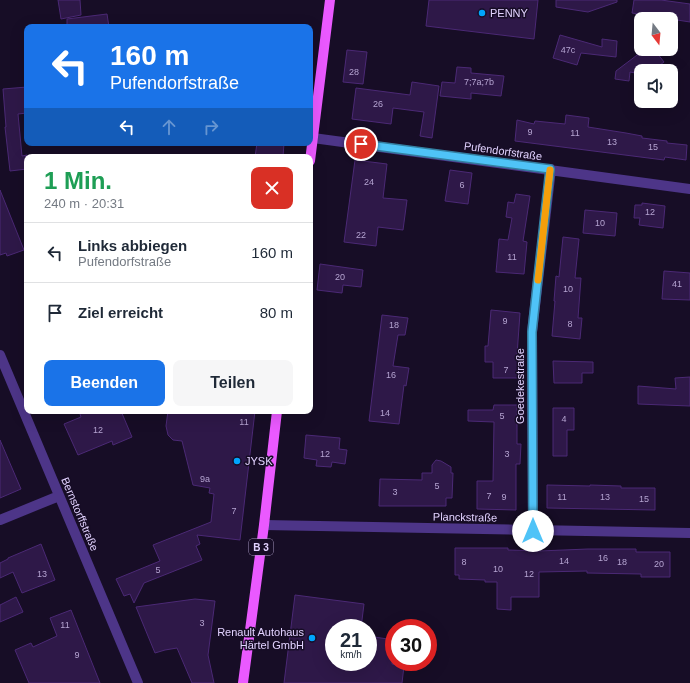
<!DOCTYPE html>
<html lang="de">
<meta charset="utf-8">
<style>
:root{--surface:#fff;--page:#f6f6f7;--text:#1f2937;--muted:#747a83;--line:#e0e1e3;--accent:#1a73e8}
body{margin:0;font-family:Helvetica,sans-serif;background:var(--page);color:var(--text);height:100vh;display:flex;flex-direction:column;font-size:15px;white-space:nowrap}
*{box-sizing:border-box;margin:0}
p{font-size:13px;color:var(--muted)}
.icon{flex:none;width:22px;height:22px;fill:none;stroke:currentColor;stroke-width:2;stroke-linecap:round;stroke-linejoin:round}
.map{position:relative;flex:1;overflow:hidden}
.panel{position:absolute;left:24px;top:154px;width:289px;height:260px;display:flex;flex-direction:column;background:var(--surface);border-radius:8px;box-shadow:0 4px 16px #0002}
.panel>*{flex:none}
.banner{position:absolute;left:24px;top:24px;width:289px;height:122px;border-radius:8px;box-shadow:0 4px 16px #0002;background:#1a73e8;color:#fff;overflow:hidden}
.needle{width:26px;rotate:164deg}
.fabs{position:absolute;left:634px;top:12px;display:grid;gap:8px}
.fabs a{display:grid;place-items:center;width:44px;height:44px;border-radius:8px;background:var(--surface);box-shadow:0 4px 16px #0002;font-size:20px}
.speed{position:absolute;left:325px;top:619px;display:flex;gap:8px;font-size:20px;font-weight:700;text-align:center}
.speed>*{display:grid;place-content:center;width:52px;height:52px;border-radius:50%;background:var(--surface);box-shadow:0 4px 16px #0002;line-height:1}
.speed small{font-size:10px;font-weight:400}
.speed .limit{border:6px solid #d22;background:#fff;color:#111}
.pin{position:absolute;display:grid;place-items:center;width:34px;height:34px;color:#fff;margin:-17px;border:2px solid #fff;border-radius:50%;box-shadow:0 1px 4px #0007}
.me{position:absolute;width:44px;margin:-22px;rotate:0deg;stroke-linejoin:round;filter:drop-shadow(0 0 3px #0008)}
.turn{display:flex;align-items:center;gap:14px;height:84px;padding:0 20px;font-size:18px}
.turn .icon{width:52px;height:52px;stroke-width:2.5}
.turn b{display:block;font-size:28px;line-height:34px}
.lanes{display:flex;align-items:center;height:38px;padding:0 20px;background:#0003;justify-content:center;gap:20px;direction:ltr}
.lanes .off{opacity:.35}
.round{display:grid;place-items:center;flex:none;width:42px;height:42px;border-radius:8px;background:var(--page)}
.head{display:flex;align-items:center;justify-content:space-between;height:68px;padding:0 20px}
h1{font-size:24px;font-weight:700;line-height:30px;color:#1e9e55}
.action{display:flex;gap:8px;margin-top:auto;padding:8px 20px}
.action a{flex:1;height:46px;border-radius:8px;background:var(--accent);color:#fff;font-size:16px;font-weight:700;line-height:46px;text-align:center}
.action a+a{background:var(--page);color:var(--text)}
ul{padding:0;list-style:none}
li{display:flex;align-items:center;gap:12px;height:60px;padding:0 20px;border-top:1px solid var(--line)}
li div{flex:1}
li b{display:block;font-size:15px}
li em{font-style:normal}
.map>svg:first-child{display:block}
</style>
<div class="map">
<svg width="690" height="683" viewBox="0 0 690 683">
<rect width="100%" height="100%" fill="#170d26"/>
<path fill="#2e1848" stroke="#4b2975" d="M58,0H80L81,15L61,19Z
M429,0H538L534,39L426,26Z
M556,0H617V2L588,12L556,7Z
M634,0H661L690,4V22L632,13Z
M107,14L109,27H67V19Z
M560,35L602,47V39L617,41L616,57L581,53L577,65L553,58Z
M645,49H654L664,62L652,71H641V74L630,72L629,81L615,79L616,71Z
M347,50L367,52L363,84L343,82Z
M457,67L471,68V73L504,76L501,96L471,93V99L440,96L442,82L455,83Z
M412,82L439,86L432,138L420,136L424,112L393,108L391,124L352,119L356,88L410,95Z
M27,87V113L18,114L22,156L27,155V169L10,171L5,127H6L3,89Z
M566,115L589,118L588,127L626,133L642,136V138L667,141V143L687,145L686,160L665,157L664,160L515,141L517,120L534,124L535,121L565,124Z
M257,143H284L283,157H255Z
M355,160L387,164L383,198L407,200L403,230L378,227L376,246L344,242Z
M450,170L472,173L468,204L445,201Z
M0,190L24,250L7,256L6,253L0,255Z
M516,194L530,196L523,241L527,242L524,274L496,272L499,239L508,240L512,218L506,217L508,202L514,203Z
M642,203L665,206L663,228L639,225L640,218H634L635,205H642Z
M585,210L617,213L615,236L583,233Z
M563,237L579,239L575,278H581L578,318H582L580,339L552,336L555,301H554L556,276L559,277Z
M320,264L363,270L361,287L343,285L342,293L317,290Z
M664,271L690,273V300L662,299Z
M491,310L520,313L517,355H519V378H493V362H485V346H488Z
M382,315L408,318L405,335H398L393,366L409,368L406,386L404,385L399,424L369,421Z
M553,361L593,362V373H582V383H554Z
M690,377V406L638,404V386L676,389L675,378Z
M494,405H517V444H521L520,464H516V510L477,509V481H493L494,422L468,421V410H493Z
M553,408H574V430H567V456H553Z
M79,411H121L132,437L113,445L112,441L78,455L64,424L81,417Z
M168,411H255L240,540L197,535L200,544L196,546L202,560L144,583L134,603L130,594L124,596L116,579L160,561L153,545L211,522L214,494L209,493L210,488L193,485L182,441L173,440L168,435L166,426Z
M306,435L340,438L339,449L347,450L345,464L332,462L331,467L316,466L317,460L304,458Z
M0,440L21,489L0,498Z
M436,460L441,461L451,467V473H453L452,498H446V506H379L380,479L422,480V473H432V465Z
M547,485L590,486V485L621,486V488H655V510L547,508Z
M41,544L55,580L22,593L13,572L0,578V563L8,559V558Z
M455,548H508V550L539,551L588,549H636V552H670V577H641V574L587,573V571L539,572V597H511V610L497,609V582H485V580L459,579V575H455Z
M295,595L364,604L361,628H334V662H368V636L394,640L392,664L404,666L402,683H284Z
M16,597L23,612L0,622V605Z
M195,599L215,601L208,655L214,683H192L177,648L165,650L155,653L136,607Z
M71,610L100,683H29L15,650L31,643L33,647L57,636L50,618Z"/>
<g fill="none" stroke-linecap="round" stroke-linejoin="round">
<path stroke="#4d3588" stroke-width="10" d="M313,138L690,189
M0,355L138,683
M0,520L59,496
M264,525L690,533
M533,531L532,332L551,169"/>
<path stroke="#ea59ff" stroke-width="10" d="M310,161L330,0
M243,683L264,525L277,411"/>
</g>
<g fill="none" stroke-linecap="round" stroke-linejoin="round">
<g stroke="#337fa1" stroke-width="10">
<path id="route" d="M361,144L550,169L532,332L533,531"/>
</g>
<use href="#route" stroke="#4fc3f7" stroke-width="7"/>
<path stroke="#f59e0b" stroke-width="7" d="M538,280L550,170"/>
</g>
<g fill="#00a5fd" stroke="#170d26" stroke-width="1.5">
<circle cx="482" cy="13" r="4"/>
<circle cx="237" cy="461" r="4"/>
<circle cx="312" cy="638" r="4"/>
</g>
<g text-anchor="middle" stroke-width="3" stroke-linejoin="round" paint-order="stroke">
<g font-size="9" fill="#b5a4d1">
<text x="568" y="53">47c</text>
<text x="354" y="75">28</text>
<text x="479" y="85">7;7a;7b</text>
<text x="378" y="107">26</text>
<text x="530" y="135">9</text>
<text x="575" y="136">11</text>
<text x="612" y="145">13</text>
<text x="653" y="150">15</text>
<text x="369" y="185">24</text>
<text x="462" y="188">6</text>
<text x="650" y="215">12</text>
<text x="600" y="226">10</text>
<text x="361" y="238">22</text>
<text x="512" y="260">11</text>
<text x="340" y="280">20</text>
<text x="677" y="287">41</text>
<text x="568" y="292">10</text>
<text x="505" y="324">9</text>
<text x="570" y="327">8</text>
<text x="394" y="328">18</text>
<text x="506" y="373">7</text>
<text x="391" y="378">16</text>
<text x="385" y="416">14</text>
<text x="502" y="419">5</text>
<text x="564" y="422">4</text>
<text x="244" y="425">11</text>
<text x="98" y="433">12</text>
<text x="325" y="457">12</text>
<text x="507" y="457">3</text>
<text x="205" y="482">9a</text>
<text x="437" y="489">5</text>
<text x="395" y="495">3</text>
<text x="489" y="499">7</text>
<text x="504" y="500">9</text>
<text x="562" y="500">11</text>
<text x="605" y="500">13</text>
<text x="644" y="502">15</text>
<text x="234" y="514">7</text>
<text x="603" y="561">16</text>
<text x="564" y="564">14</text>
<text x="464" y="565">8</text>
<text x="622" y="565">18</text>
<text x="659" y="567">20</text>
<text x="498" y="572">10</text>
<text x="158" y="573">5</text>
<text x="42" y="577">13</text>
<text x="529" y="577">12</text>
<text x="202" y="626">3</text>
<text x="65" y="628">11</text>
<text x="77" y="658">9</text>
</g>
<rect fill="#170d26" stroke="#a597be" stroke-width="1" x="249" y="539" width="24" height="16" rx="3"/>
<g font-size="10" font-weight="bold" fill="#e2d2ff">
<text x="261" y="551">B 3</text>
</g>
<g font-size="11" fill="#e2d2ff" stroke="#170d26" text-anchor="start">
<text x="490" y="17">PENNY</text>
<text x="245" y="465">JYSK</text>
<text x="304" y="636" text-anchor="end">Renault Autohaus<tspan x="304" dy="13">Härtel GmbH</tspan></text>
</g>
<g font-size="11" fill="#e2d2ff" stroke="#170d26">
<text transform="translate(503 151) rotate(8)" y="4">Pufendorfstraße</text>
<text transform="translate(520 386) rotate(-90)" y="4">Goedekestraße</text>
<text transform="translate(80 514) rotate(67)" y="4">Bernstorffstraße</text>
<text transform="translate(465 517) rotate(1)" y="4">Planckstraße</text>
</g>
</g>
</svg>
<div class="fabs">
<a><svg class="needle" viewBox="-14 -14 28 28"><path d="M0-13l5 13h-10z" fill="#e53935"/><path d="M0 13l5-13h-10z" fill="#747a83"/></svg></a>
<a><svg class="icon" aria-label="sound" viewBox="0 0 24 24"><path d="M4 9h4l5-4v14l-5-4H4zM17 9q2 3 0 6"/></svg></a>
</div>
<div class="speed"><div>21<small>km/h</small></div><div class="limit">30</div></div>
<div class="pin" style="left:361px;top:144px;background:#d93025"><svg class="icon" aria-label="arrive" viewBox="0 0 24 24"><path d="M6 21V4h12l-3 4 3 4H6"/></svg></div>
<svg class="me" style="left:533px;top:531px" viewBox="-20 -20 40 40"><circle r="19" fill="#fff"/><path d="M0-13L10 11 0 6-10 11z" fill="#4fc3f7"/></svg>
<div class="banner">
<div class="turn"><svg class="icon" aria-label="left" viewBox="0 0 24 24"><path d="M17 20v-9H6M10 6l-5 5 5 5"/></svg><div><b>160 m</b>Pufendorfstraße</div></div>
<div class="lanes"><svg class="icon" aria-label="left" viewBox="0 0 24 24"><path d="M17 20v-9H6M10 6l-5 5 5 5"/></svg><svg class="icon off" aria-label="ahead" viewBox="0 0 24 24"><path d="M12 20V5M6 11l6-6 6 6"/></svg><svg class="icon off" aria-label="right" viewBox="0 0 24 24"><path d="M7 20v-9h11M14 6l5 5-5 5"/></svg></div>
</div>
<section class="panel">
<div class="head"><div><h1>1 Min.</h1><p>240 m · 20:31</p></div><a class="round" style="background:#d93025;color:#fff"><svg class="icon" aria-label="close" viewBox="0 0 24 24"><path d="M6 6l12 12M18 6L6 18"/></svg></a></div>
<ul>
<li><svg class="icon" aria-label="left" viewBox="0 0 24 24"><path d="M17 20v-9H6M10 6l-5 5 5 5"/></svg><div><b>Links abbiegen</b><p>Pufendorfstraße</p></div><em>160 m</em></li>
<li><svg class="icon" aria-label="arrive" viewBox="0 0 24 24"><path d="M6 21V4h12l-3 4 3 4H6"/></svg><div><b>Ziel erreicht</b></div><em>80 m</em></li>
</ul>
<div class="action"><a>Beenden</a><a>Teilen</a></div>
</section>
</div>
